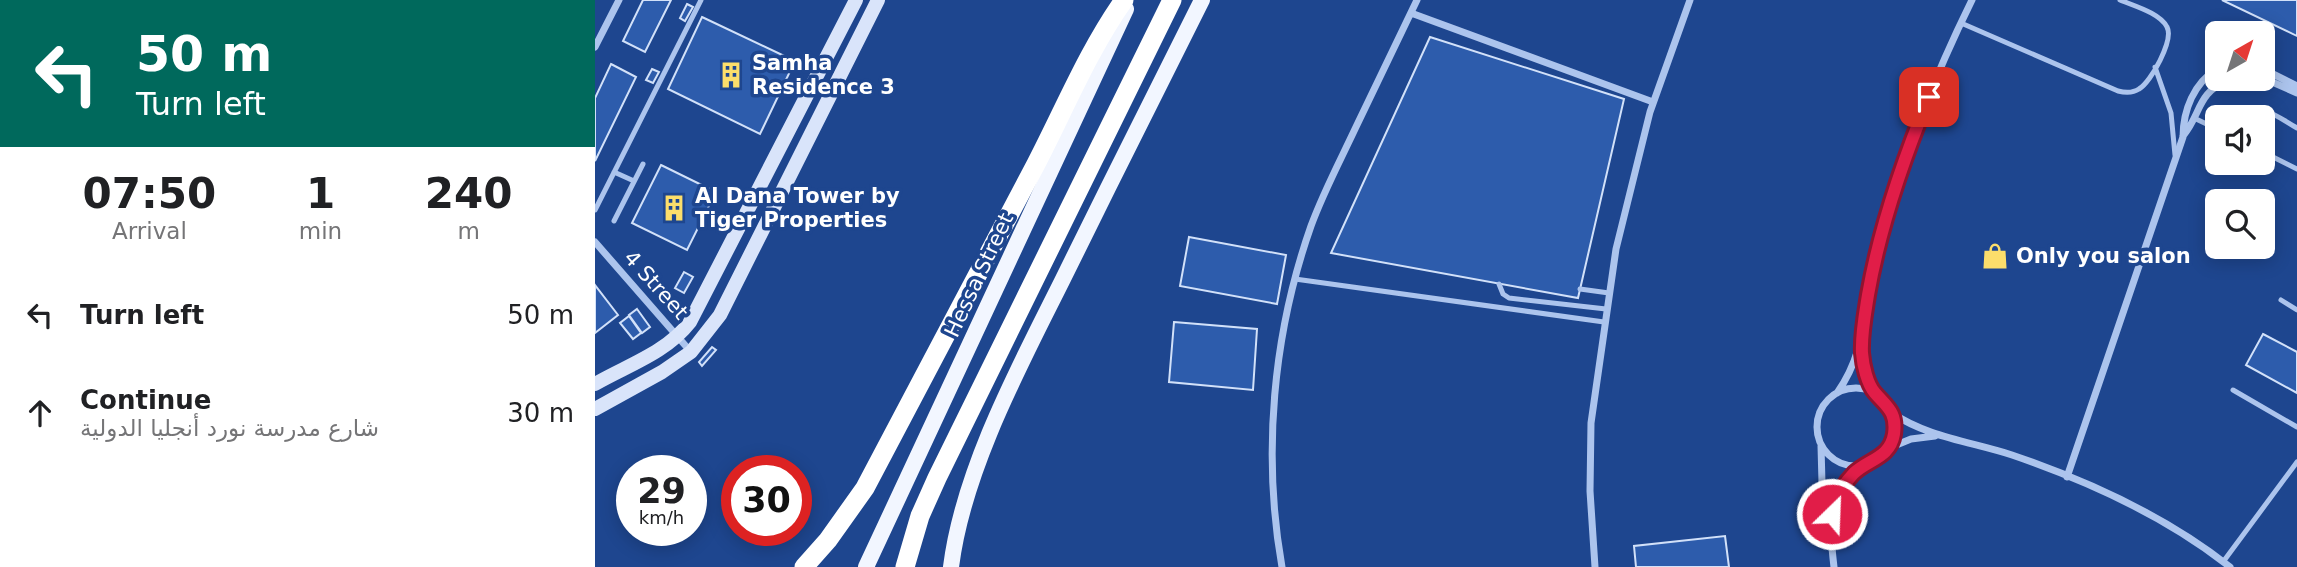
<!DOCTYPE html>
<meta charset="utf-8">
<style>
:root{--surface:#fff;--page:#f2f2f2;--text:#202124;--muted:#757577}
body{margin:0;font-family:"DejaVu Sans","Noto Sans Arabic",sans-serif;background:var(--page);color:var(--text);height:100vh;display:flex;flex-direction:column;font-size:26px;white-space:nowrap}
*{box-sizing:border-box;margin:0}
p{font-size:23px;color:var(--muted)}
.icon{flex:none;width:38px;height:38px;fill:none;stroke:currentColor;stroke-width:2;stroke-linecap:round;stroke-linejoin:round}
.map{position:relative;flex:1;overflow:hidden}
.panel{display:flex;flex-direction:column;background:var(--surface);width:595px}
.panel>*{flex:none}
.guide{background:#00695c;color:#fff;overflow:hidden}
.needle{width:46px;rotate:39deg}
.controls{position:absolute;left:1610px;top:21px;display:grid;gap:14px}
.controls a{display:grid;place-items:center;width:70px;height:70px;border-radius:10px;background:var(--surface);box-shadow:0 4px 18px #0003;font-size:35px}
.speed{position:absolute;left:21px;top:455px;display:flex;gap:14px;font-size:35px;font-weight:700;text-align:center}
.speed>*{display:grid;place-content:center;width:91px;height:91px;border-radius:50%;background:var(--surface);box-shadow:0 4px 18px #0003;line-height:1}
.speed small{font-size:18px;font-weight:400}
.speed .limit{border:10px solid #d22;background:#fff;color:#111}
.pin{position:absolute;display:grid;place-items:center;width:60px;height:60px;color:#fff;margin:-30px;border-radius:14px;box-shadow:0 4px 10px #0006}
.me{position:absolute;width:77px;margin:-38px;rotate:24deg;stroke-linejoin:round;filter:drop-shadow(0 0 5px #0008)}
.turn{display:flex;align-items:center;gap:24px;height:147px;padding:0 21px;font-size:32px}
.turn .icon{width:91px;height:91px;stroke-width:2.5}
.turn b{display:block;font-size:49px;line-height:60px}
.eta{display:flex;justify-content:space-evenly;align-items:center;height:119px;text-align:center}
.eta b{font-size:42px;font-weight:600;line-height:49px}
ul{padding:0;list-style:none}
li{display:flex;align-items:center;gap:21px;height:98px;padding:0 21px}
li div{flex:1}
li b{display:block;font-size:26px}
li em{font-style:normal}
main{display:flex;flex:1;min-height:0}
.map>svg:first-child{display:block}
</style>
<main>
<section class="panel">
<div class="guide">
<div class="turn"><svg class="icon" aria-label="left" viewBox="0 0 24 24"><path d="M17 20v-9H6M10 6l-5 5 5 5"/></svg><div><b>50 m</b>Turn left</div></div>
</div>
<div class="eta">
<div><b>07:50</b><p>Arrival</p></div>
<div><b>1</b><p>min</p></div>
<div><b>240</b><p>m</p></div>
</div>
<ul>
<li><svg class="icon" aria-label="left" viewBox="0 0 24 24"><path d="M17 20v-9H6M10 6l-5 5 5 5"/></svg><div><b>Turn left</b></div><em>50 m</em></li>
<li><svg class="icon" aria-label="ahead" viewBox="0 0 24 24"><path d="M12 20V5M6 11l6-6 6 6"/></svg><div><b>Continue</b><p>شارع مدرسة نورد أنجليا الدولية</p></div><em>30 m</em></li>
</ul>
</section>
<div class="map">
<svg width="1702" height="567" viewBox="0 0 1702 567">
<rect width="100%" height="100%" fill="#1e468f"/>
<path fill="#2d5cac" stroke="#d2e1f9" stroke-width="2" d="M48,0H76L50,52L28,41Z
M1627,0H1702V36Z
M92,4L98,7L90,21L85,18Z
M107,17L200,61L165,134L73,89Z
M835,37L1029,99L983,298L736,253Z
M16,64L41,77L0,161V98Z
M57,69L64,72L58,83L51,80Z
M66,165L121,192L92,250L37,223Z
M594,237L691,255L682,304L585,286Z
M89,272L98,277L89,293L80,288Z
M0,285L23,315L0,333Z
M42,309L55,327L47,333L34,315Z
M34,316L46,333L38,339L25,323Z
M579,322L662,329L658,390L574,382Z
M1668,334L1702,352V393L1651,365Z
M117,347L121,350L107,366L104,362Z
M1130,536L1134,567H1041L1039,546Z"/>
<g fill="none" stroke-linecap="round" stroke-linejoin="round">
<path stroke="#acc4ed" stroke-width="5" d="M1366,23L1523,91C1531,93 1538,93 1544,89C1556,82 1579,40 1572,27C1565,13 1539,6 1525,0
M1560,67L1576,113L1580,155
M1643,117C1662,99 1683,117 1702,128
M1599,118L1622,129
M1668,152L1702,169
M19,172L39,181
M0,210L106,0
M19,221L48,164
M700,279L1009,322
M904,284L908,294L914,298L1011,309
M985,289L1014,293
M1686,300L1702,310
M1638,390L1702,427
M1628,562L1702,462"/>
<path stroke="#acc4ed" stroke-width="7" d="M816,13L1058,102
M0,47L24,0
M1668,69L1702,86
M1668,78L1702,93
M1588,136C1607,113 1601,94 1634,79
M0,242L96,352
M1267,349L1270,368L1279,393
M1222 427a39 39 0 1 1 78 0a39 39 0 1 1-78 0Z
M1242,393C1265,361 1268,329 1274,292C1277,271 1282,250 1288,229C1310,151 1341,73 1377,0
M1297,413C1332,437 1377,442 1417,455C1493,481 1572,517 1635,567
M1226,446L1227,483L1233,528
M1294,448L1316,439L1340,436
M1472,477L1588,137C1588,110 1599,83 1622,69
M687,567C667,454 678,334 716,226C728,193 745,161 760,129C781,86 801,43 822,0
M1000,567L995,491L996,423L1021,249L1055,112L1095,0
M1239,567C1234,525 1232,494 1269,465"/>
<path stroke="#d9e4fa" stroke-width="14" d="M0,384C33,365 71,353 95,322L261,0
M0,409L67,372L96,352L125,315L283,0"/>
<path stroke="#f2f6ff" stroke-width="16" d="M271,567L531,9
M356,567C368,471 424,367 467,281C513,187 560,94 607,0"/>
<path stroke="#fff" stroke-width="19" d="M209,567L233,540L270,488C327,380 384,272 441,164C470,108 493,51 529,0
M310,567L325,516L342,478L577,0"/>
</g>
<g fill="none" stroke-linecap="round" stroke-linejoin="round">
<g stroke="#92132f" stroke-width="18">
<path id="route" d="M1237,514C1241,499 1247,485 1259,473C1274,459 1295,458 1299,434C1302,412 1292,407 1280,393C1272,384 1268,365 1267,353C1266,334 1270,314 1273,295C1285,226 1308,160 1334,97"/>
</g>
<use href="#route" stroke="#e11d48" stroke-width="12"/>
</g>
<defs>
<g id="building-bare" transform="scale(2.1)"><path d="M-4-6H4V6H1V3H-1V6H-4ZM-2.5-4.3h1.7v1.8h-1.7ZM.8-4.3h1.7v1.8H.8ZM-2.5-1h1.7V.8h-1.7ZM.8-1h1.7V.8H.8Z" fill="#fcde6b" stroke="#1e468f" stroke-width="2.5" paint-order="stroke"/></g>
<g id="shop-bare" transform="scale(2.1)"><path d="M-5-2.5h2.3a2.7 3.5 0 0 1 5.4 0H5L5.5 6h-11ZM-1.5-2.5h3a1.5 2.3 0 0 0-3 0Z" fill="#fcde6b" stroke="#1e468f" stroke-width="2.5" paint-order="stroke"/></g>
</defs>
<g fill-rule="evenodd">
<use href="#building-bare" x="136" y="75"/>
<use href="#building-bare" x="79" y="208"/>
<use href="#shop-bare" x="1400" y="256"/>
</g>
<g text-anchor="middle" stroke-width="7" stroke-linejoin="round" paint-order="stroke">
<g font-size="21" font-weight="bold" fill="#fff" stroke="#1e468f" text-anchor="start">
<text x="157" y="70">Samha<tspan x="157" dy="24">Residence 3</tspan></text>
<text x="100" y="203">Al Dana Tower by<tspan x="100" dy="24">Tiger Properties</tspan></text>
<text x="1421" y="263">Only you salon</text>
</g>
<g font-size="21" fill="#fff" stroke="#1e468f">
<text transform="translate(384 275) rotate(-65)" y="7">Hessa Street</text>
<text transform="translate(61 285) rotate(48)" y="7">4 Street</text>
</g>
</g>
</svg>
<div class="controls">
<a><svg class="needle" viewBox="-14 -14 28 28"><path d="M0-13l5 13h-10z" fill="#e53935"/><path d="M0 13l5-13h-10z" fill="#757577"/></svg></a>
<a><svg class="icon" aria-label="sound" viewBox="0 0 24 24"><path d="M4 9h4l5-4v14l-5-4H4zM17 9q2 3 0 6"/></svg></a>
<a><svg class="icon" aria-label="search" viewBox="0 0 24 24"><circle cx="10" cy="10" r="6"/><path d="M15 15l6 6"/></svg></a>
</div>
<div class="speed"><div>29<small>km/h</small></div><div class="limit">30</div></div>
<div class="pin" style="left:1334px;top:97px;background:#d93025"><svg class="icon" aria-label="arrive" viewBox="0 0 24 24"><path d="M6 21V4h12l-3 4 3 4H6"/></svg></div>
<svg class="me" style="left:1237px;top:514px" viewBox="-20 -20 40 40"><circle r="17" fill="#e11d48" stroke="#fff" stroke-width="3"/><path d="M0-11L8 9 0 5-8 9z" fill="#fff"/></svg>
</div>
</main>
